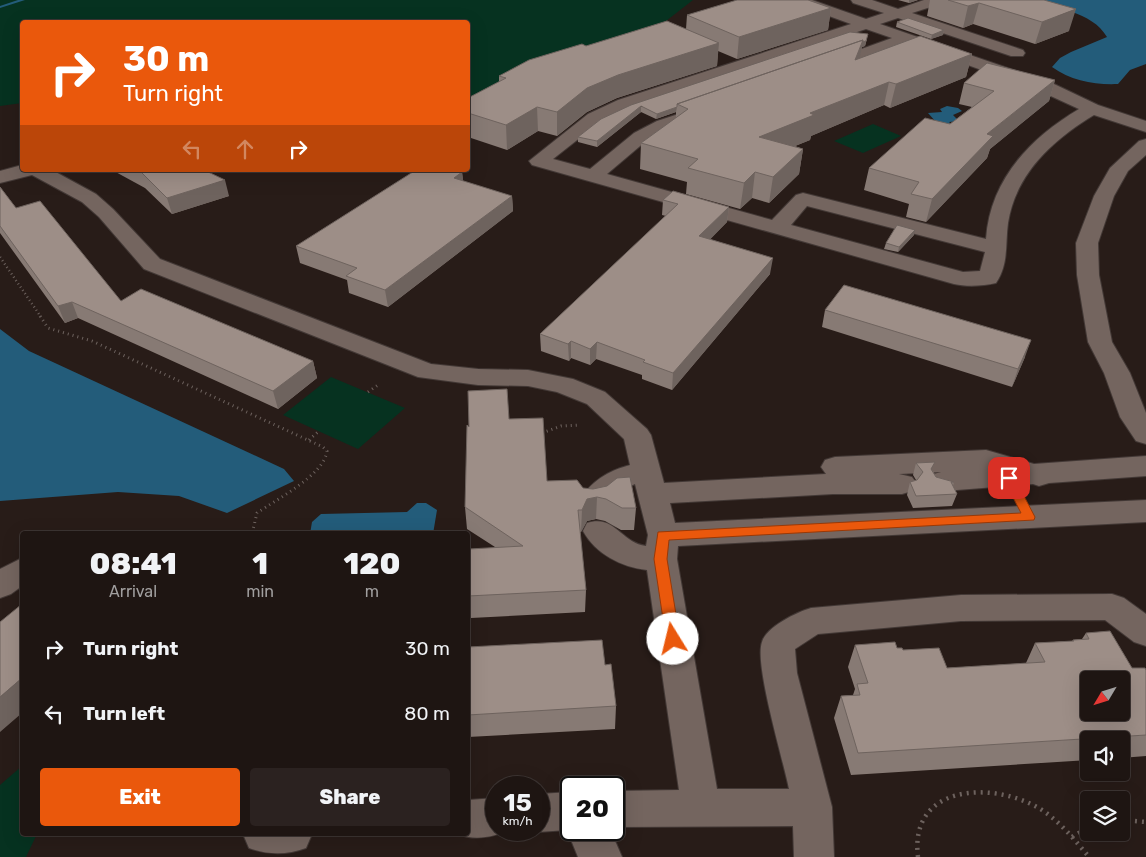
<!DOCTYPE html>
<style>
:root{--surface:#1e1512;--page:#2b2220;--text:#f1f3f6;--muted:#a19f9f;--line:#3c3432;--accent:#ea580c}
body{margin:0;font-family:Rubik,sans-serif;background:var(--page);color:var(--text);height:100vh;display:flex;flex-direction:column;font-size:19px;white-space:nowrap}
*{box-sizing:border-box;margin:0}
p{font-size:16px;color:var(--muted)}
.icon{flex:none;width:28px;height:28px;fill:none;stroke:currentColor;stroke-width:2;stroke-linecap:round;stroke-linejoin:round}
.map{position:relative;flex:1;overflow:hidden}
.details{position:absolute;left:20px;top:531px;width:450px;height:305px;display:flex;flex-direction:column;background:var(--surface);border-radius:5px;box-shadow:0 5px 20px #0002,0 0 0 1px var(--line)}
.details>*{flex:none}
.top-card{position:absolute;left:20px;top:20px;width:450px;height:152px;border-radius:5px;box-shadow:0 5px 20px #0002,0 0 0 1px var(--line);background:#ea580c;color:#fff;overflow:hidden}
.needle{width:32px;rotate:232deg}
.buttons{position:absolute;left:1080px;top:671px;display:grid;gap:10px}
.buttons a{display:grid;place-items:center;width:50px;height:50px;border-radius:5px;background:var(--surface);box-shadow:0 5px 20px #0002,0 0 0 1px var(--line);font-size:25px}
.speed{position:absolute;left:485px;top:776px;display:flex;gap:10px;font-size:25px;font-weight:700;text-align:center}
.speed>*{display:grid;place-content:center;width:65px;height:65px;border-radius:50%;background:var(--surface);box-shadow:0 5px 20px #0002,0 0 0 1px var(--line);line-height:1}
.speed small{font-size:12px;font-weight:400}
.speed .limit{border:2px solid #111;border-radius:8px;background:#fff;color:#111}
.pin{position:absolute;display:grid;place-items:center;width:42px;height:42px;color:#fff;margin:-21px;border-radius:10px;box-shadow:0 2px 8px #0006}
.me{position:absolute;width:55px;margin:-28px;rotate:351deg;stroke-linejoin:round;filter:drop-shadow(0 0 4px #0008)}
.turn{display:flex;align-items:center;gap:18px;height:105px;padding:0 20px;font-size:22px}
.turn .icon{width:65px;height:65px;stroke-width:2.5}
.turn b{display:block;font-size:35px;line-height:42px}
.lanes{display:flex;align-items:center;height:48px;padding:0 20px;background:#0003;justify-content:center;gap:25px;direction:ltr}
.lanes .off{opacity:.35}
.eta{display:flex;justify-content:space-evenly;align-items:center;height:85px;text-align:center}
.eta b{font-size:30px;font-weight:800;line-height:35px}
.cta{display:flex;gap:10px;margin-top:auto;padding:10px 20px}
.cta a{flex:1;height:58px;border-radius:5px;background:var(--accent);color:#fff;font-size:20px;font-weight:800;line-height:58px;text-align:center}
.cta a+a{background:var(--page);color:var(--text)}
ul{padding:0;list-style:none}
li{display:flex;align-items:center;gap:15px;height:65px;padding:0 20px}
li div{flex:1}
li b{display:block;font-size:19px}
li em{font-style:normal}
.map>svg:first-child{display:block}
</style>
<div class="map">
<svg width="1146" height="857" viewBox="0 0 1146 857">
<rect width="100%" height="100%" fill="#281c18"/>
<path fill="#063220" d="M0,0H693L666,21L468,100V22H22V103L0,106Z
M873,124L901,136L863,153L834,141Z
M331,377L405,408L358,449L283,415Z
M22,766V834H37L26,857H0V785Z"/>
<path fill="#235c7a" d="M1027,0H1146V64L1130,70L1118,84C1095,85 1071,81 1052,67L1060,58L1071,52L1107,37C1092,11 1054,8 1027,0Z
M947,106L958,108L962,111L953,115L959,121L949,122L957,130L944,131L928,113L942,112L940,109Z
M0,329L29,351L284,469L294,481L227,513L179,496L118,492L0,501Z
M417,503H426L437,510L433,534H310L312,522L321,514L407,512Z"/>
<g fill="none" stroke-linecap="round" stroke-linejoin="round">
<path fill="#235c7a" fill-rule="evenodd" d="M18,0H25L0,8V6Z"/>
<g stroke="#433936" stroke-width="2">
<path id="minor" d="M791,0H812L866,19L884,13L853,3L851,0H872L898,9L924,0H945L943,3L912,13L1023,50L1025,53L1023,56H1011L898,18L880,24L1054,84L1098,105L1146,121V132L1094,115C1053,140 1016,173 1008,223C1005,244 1009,264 996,283C983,286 967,287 954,284L532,165L529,161L588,114L618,100L851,24L793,3ZM866,29L892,38L820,64L818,67L820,70H832L907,43L1042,92L1079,109C1030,138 990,180 986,239L803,193L796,195L772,220L607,174L646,141L669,129L709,115L712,111L709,107L703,106L657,121L634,133L590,169L553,159L600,122L630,108ZM807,206L985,252L980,271L963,272L791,225Z
M1146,139V155L1128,171L1114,196L1098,243L1099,275L1112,342L1130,373L1146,413V444L1136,441L1120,417L1104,373L1088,342L1077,275L1076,243L1094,196L1110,168L1139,141Z
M22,165V170H52L96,194L113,209L160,259L431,364L478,369L528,370L573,379L605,392L647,429L651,435L664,483L826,474L821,467L825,460L835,457L986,450L1034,464L1146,456V476L1049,483L1039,486L1033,484L944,491L934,488L929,481L934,474L941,472L899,474L912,477L917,484L912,491L902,494H833L670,503L675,523L1146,500V522L678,546L677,559L717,789H789C783,759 754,664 762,642C766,627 797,612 811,608L961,595L1112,594L1124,598L1146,614V646L1134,642L1105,620L961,621L818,634L795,649L797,673L832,807L834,857H794L793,826L614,827V791L679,790L647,570C621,567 596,554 583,531L587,523C615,514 621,543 646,546L648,535L635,484C613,492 610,516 583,508L579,501C591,481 608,471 630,465L624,439L587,404L557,392L528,386L478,385L418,377L144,269L99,217L82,202L32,175L0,183V171Z
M22,558V586L11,594L0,598V569Z
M571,792V830H607L616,843L622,857H578L567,830L539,832L535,830H539V794Z
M496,798V830H510C493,837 475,841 458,834H468V800Z
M243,834H312L306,848C287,855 268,855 249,848Z"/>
</g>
<path stroke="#6d625e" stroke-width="2.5" stroke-dasharray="1 3" stroke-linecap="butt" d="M0,257L41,317"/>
<path stroke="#6d625e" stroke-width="3" stroke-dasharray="1 4" stroke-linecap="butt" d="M40,316L48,328L92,341L323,447L327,451C324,475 277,499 257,513L252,534
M368,392L378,385
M542,433L561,426L580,425
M309,440L319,431"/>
<path stroke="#6d625e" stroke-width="4.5" stroke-dasharray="2 5" stroke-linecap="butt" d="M1121,820L1146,822
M1072,837L1089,827
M918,857C909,785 990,781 1037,807C1058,819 1074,839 1089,857"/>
<use href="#minor" fill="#74655f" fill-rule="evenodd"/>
</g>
<path fill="#877a74" d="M898,0H918L909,3Z
M930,0H1044L1069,31L1035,44L973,24L963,28L927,16Z
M831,8L828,30L737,59L718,51L717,66L617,98L587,112L557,136L538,131L507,150L468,137V98L499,82V76L586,46L686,29L687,15Z
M897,22L944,30L943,35L931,39L896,27Z
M867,39L865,46L862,47L859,58L972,54L966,77L890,108L884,105L811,136L810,140L795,146L803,149L799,174L769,203L752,198L740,209L686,194L687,182L640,169L641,143L676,118V112L656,119L641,112L597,147L578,142V137L601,119Z
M1055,80L1049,101L990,149L987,158L926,222L906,217L909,204L864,190L869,168L950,124L972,107L959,104L964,83Z
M112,170H204L229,196L172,214L145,188Z
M462,172L463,181L512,196L513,211L388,307L349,293L347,280L300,263L296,246Z
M0,187L16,208L121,301L313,361L317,378L278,409L78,318L65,323L0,233Z
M663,200L729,207L727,222L710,239L770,274L672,390L642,379V375L596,359L590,365L571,358L569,361L541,351L540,334L666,216L662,215Z
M914,235L898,252L884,249L886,243Z
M825,310L1025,357L1012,387L822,327Z
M509,419L547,481L583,488L636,508L634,530H621L605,521L596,519L587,521L581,532H580L586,590L585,612L471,618L468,596L495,547L467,529L465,507L469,427Z
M916,463L933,471L936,477L954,482L953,486L957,494L952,506L913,508L907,495L910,482L916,480L913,475Z
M1086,633L1132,668L1146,670V756L1121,758V740H1089V760L851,775L834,718L841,696L853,695L855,689L848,667L855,645L897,648L947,668L1026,663L1035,643L1072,641L1073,640L1082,639Z
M468,647L605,665L616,706L615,729L468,737Z"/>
<path fill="#6e635e" d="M909,0H918L909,3Z
M979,3L973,24L963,28L968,6Z
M831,8L828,30L737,59L739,37Z
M1076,9L1069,31L1035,44L1042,22Z
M944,30L943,35L931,39L932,35Z
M868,34L865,46L862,47L859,62L855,60L862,42Z
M719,43L717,66L617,98L587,112L557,136V112L587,88L618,75Z
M972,54L966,77L890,108L896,84Z
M1055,80L1049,101L990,149L987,158L926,222L932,199L987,134Z
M889,82L884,105L811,136L810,140L756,162L759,137L810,113Z
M641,106V112L597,147V141Z
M537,107L538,131L507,150L506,125Z
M677,107L676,112L656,119L657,114Z
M803,149L799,174L769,203L773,177Z
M462,172L464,187L454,178Z
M755,172L752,198L740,209L744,183Z
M225,180L229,196L172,214L167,198Z
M512,196L513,211L388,307L385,290Z
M729,207L727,222L698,252L699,236Z
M915,230L914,235L898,252L899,247Z
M773,258L770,274L672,390L673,373Z
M72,302L78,318L65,323L58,306Z
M1031,340L1025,357L1012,387L1018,369Z
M571,341V358L569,361L568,344Z
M597,342L596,359L590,365V349Z
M313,361L317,378L278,409L273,391Z
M597,497L596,519L587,521L581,532L582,510L587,499Z
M22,678V713L0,732V697Z"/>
<path fill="#9d8e87" stroke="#6e635e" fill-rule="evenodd" d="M737,0H808L831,8L739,37L687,15Z
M948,0H1044L1076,9L1042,22L979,3L968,6Z
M908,18L944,30L932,35L897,22Z
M667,21L719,43L618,75L587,88L557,112L537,107L506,125L468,113V98L506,78L499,76L529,60L582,44L586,46Z
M850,32L868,34L866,41L862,42L863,40L677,104V107L657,114L641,106L597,141L578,137L601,119L631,105Z
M920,36L972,54L896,84L889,82L810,113L814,115L759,137L803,149L773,177L755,172L744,183L688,168L698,159L641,143L688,109L677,104L863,40L855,60Z
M987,63L1055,80L987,134L993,136L932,199L911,194L919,182L869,168L925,118L950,124L994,91L964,83Z
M136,170H204L225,180L167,198L141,172Z
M416,170H456L462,172L454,178L512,196L385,290L346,276L357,268L296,246Z
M0,187L16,208L40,201L121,301L141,289L313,361L273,391L72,302L58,306L0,226Z
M673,191L729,207L699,236L773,258L673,373L643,362L645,360L597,342L590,349L571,341L568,344L540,334L678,204L663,200Z
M897,225L915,230L899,247L886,243Z
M844,285L1031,340L1018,369L825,310Z
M507,389L509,419L543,418L547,481L577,480L583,488L593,489L607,486L617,478L630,477L636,508H622L606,499L597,497L587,499L582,510H578L586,590L468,596L469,549L523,546L465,507L467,425L469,427L468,391Z
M935,462L931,469L936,477L954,482H951L957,494L916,496L910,482L917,480L923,472L916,463Z
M22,604V678L0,697V622Z
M1110,631L1132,668H1145L1146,670V735L858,753L841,696L860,695L857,684L868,683L855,645L895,642L897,648H902L903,650L939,648L947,668L1045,662L1035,643L1074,641L1073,640L1089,639L1086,633ZM1089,680H1121V712H1089Z
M602,640L605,665L611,664L616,706L468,715V647Z"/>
<path fill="#ea580c" stroke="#983908" d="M1009,474L1013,475L1035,517L1034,520L669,540L667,559L680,639L678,643H668L666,639L654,559L658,532L1021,513L1003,478Z"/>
</svg>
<div class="buttons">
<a><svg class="needle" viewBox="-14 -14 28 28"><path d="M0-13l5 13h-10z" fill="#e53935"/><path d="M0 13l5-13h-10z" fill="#a19f9f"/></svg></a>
<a><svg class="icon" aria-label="sound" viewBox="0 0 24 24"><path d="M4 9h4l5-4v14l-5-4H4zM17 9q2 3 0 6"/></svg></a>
<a><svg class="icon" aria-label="layers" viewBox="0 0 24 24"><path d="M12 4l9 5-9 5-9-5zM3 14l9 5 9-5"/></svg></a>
</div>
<div class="speed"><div>15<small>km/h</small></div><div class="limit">20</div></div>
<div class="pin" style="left:1009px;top:478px;background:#d93025"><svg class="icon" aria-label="arrive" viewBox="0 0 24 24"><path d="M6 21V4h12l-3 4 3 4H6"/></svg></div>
<svg class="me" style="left:673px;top:639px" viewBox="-20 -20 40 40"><circle r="19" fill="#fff"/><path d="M0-13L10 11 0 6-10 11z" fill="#ea580c"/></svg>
<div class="top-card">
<div class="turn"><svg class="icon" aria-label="right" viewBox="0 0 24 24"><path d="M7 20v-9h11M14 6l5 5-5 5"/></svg><div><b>30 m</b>Turn right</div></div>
<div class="lanes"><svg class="icon off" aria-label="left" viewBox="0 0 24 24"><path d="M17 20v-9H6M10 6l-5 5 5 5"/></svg><svg class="icon off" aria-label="ahead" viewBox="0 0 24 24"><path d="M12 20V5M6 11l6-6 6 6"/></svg><svg class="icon" aria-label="right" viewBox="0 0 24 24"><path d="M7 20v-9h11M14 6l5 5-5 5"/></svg></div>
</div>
<section class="details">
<div class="eta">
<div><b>08:41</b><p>Arrival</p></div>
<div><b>1</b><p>min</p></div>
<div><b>120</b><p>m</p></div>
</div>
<ul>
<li><svg class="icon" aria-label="right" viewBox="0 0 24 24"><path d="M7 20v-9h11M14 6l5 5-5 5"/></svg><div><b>Turn right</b></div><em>30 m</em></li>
<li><svg class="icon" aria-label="left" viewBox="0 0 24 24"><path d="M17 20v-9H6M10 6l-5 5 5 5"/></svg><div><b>Turn left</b></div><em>80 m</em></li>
</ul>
<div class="cta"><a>Exit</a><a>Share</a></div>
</section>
</div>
